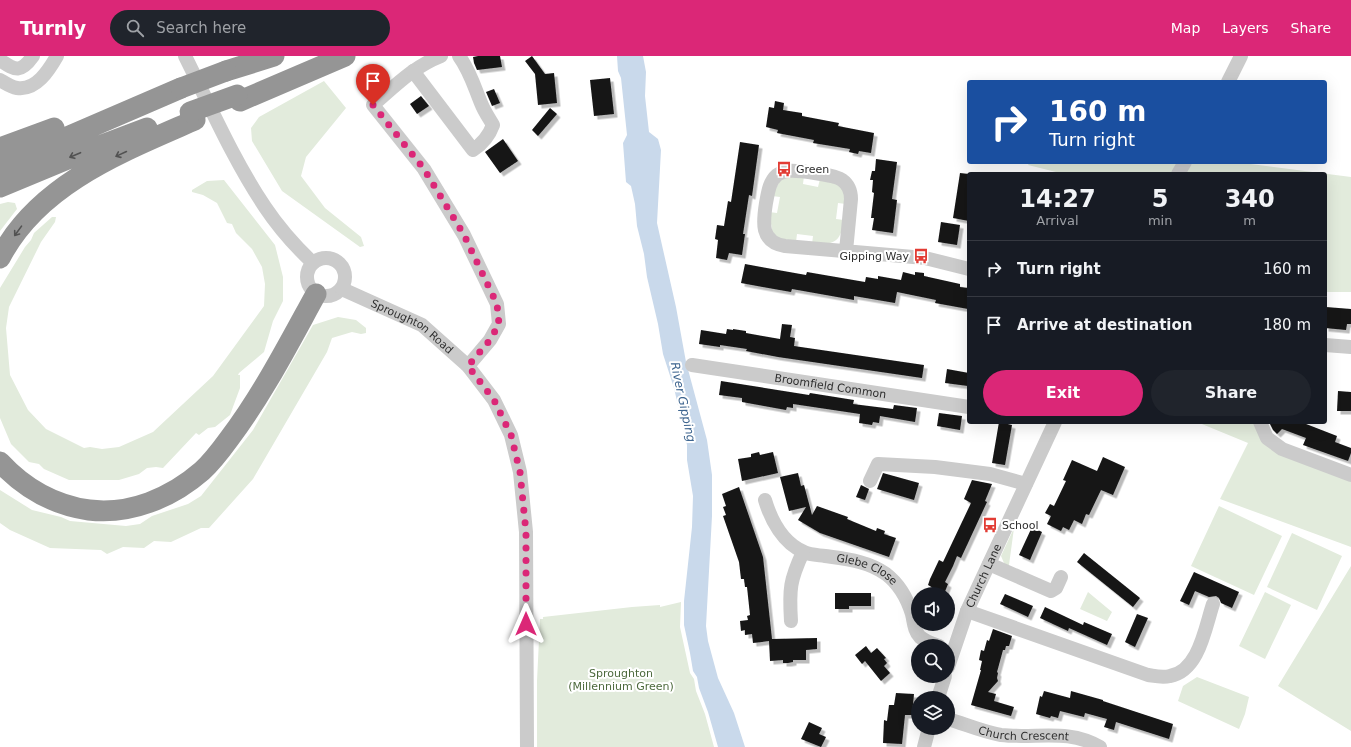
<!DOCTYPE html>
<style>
:root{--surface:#171b24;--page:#20242c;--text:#f1f3f6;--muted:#9ea1a6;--line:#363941;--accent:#db2777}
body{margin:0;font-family:"DejaVu Sans",sans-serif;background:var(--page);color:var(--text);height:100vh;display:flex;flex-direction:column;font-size:15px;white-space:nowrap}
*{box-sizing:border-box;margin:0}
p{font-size:13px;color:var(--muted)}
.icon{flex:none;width:22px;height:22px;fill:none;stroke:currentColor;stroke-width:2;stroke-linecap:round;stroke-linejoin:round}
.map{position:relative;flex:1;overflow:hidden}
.drawer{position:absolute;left:967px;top:116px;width:360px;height:252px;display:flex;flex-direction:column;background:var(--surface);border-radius:4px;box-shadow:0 4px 16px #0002}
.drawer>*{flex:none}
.hud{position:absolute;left:967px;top:24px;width:360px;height:84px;border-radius:4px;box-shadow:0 4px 16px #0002;background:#1a4fa0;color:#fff;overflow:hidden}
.controls{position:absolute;left:911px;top:531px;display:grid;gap:8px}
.controls a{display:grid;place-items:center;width:44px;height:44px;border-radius:50%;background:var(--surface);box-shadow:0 4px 16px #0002;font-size:20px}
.pin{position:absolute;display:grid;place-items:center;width:34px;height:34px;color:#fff;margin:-41px -17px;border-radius:50% 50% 50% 0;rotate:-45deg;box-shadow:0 0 4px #0007}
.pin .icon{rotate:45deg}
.me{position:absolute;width:44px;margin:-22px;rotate:0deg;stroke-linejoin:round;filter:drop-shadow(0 0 3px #0008)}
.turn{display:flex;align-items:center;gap:14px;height:84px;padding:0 16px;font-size:18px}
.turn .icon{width:52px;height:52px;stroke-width:2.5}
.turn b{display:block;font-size:28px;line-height:34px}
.eta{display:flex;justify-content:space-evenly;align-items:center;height:68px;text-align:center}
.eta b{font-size:24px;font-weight:600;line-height:28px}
.action{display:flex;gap:8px;margin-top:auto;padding:8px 16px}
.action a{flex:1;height:46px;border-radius:24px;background:var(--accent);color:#fff;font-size:16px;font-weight:600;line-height:46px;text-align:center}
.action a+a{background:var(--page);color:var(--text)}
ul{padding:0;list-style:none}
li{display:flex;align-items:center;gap:12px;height:56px;padding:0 16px;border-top:1px solid var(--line)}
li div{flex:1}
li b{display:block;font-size:15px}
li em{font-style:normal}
header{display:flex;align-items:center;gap:24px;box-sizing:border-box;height:56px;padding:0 20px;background:var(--accent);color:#fff}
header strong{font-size:19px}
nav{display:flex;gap:22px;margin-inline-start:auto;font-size:14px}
.search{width:280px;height:36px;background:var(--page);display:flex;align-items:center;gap:10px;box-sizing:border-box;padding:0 14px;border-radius:22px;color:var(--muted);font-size:15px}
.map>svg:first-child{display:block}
</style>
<header>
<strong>Turnly</strong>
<div class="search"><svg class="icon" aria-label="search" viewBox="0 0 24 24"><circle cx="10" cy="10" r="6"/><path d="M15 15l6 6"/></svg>Search here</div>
<nav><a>Map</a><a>Layers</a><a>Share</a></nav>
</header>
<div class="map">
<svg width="1351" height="691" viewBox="0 0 1351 691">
<defs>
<filter id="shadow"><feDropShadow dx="3.5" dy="3.5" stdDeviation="0" flood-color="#0004"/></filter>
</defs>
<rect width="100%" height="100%" fill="#fff"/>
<path fill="#e2ebdc" d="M324,25L346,52L306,101L301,120L325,152L361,181L364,190L360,191L282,135L252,85L251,72L259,61Z
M1030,106H1179L1171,118H1064L1028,109Z
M1192,106H1235L1351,121V236H1325V118H1185Z
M804,120L803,128L818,131L820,123L843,130L846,148L838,147L836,163L844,164C840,188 834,188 812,188L813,180L797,178L796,186L784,185L773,179L769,156L777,157L780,141L772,140L782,121Z
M224,124L275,189L283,221V245L273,265L264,296L239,317L238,319H240V332L230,359L215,371L208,372L199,379L196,377L163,412L156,411L147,412L139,418L119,424H69L44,413L39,408L29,406L11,388L0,362V232L25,191L31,184L34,177L52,161H56L55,166L41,186L9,251L6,272L10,319L28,354L46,373L84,392L90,391L102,393L119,391L153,376L213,320L264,250L265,228L262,211L252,193L236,177L232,168L227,167L217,147L203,139L192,136V134L207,125Z
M8,146L15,147L17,153L0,175V148Z
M338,261L356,264L366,272V277L361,278L352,276L332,282L327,296L253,423L209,472H201L171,486L154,485L144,492L123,491L107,498L101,494L50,492L10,474L0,467V434L32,454L61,461L70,465L126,470L140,468L152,460L188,448L201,440L253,374L313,269Z
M1197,366H1253L1257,372L1351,425V491L1220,443L1248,387Z
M1219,450L1282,480L1254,539L1191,510Z
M1014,472L1009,509L1008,511L1004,507L1001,500Z
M1292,477L1342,500L1317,554L1267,531Z
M1351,510V675L1278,630Z
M1088,536L1112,556L1107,565L1080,553Z
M1265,536L1291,549L1265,603L1239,590Z
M681,546L680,571L690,617L694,623L696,635L705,658L714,691H537V625L540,563H543V561L632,551L660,549V551Z
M1197,621L1249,641L1245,658L1239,673L1178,645L1183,630Z"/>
<path fill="#c9d9eb" d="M617,0H643L646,16L645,40L649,76L658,83L661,94L657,167L676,251L686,306L707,384L712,419V460L706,570L708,585L718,622L734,657L745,691H718L708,656L699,632L697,621L693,615L690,597L684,569V545L692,471L693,440L687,404V389L674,332L663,298L658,268L647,221L644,198L637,170L635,148L631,130L626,126L623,87L627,79L621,22L618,15Z"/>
<path fill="#151515" filter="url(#shadow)" d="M478,0H500L502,11L477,14L474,7L473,1Z
M532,0L545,18L554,17L557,47L538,49L535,18L525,5Z
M610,22L614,58L594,60L590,24Z
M494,33L500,47L492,50L486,36Z
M421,40L429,50L417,58L410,48Z
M775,45L784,47L783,54L802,57V60L839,67L838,70L874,77L871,97L859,95L858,98L849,96L850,93L813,87L814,84L777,77L778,74L766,71L769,51L774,52Z
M550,52L557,58L538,80L532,74Z
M503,83L518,105L500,117L485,96Z
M740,86L759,89L752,140L749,139L743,178H745L742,199L729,197L727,204L716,202L718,184L715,183L717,169L724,170L728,145L731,146Z
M876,103L897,106L892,143L897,144L893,177L872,174L874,162H871L874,137L872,136L873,124H870L872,115H875Z
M960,117L969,118V165L953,162Z
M941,166L960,169L957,189L938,186Z
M745,208L806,219L807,216L865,226L866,221L878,223V220L901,224L903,216L915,219V216L924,217V220L960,228V231L969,232L968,253L935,247L936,244L897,236L895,247L854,240V244L792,233L791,236L741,227Z
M1326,251L1351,253V268H1347L1346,274L1325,272Z
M782,268L792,269L790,281L795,282L794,290L924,309L922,322L778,301L746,295L747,293L720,289V291L699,288L701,274L726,278L727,273L733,274V273L746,275V277L780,283Z
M947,313L969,317L968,330L945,327Z
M721,325L809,339L810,337L854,344L853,348L893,353L894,349L917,352L915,366L880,360L879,367L873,366L872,369L859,367L860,358L793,348V352L787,351L786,354L742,346V342L719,339Z
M1338,335L1351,336V355H1337Z
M939,357L962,360L960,374L937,370Z
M999,366L1012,369L1005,409L992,407Z
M1269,366H1301L1337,380L1335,386L1351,392V397L1348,405L1303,389L1306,382L1282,373L1277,378L1273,374Z
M759,396L760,399L773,396L778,417L742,425L738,403L751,401V398Z
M1103,401L1125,411L1113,439L1101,434L1089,459L1086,458L1082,468L1074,464L1069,474L1063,471L1061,475L1047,468L1051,460L1045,457L1050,448L1054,450L1066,425L1063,424L1072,404L1097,415Z
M798,417L801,430L804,429L812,459L817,450L848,461L847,463L876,475L877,472L885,475L884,478L896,482L889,501L820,477L798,464L806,451L789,455L780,421Z
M883,417L919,427L914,444L877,433Z
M972,424L992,428L985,445L987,446L961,502L957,500L953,510L945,526L948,528L944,538H931L933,532L928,529L930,523L939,504L943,506L971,447L964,443Z
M861,429L869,433L865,444L856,441Z
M739,431L763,501L772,583L817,582V593L806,594V604H793V606L788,607H783V604L770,605L769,585L753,587L752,578L745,579V574L741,575L740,565L748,564L747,560L750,559L747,531H745L744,523H741L739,506L723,460L726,459L723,451L726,450L722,438Z
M1032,471L1042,476L1030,504L1019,499Z
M1084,497L1140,542L1133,551L1077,506Z
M1194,516L1239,536L1232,552L1221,547L1219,542L1216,540L1209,541L1195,535L1189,549L1180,545Z
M835,537H871V550H849V553H835Z
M1005,538L1033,550L1028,561L1000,548Z
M1045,551L1083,569L1084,566L1112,578L1107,589L1069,572L1068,575L1040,562Z
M1137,558L1148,562L1135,591L1125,586Z
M993,573L1012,580L1009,590H1006L1005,594H1003L997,616L998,617L997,622L998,625L988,636L996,638L994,645L1014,651L1011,660L971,649L981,614H980L982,605L979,604L981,594L984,595L987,584L989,585Z
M866,590L871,597L877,592L886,602L884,603L887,607L884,610L890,617L881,625L865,605L862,608L855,599Z
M1044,635L1070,642L1071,635L1103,644V645L1173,668L1169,683L1116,666L1114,674L1104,671L1107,663L1085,657L1084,661L1060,655L1058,662L1051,660L1050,662L1036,658L1040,640L1042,641Z
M896,637L914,638L912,659H905L902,688L883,687L884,664L887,665L889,649H894Z
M809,666L822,672L819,678L826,681L821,691L801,683Z"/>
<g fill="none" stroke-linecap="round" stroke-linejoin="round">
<g stroke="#cbcbcb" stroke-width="14">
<path d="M185,0C210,50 234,105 265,151C279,172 295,190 313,207"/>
<path d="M441,0C413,11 395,30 373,49L424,113L464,179L497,248L499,268L490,284L468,310"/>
<path d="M0,4C16,15 21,17 33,0"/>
<path d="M413,15L473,94C482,88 489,80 493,69C489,62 484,55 481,47C474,30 470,15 459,0"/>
<path d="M0,24C5,27 11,31 17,32C36,35 49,14 57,0"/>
<path d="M1228,26L1241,0"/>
<path d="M1178,118L1185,106"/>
<path d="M846,195L851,143C851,135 849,129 842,124C836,119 797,114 788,115C784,115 780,117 777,119C769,126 768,137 766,147C763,166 760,186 785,190L925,202L969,213"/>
<circle cx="326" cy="221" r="19"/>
<path id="s1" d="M342,233L422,269L468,310L494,344L511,379L520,416L526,476L527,691"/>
<path d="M1325,289L1351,291"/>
<path id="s2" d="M692,309L969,351"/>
<path d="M1260,366L1267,382L1282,393L1351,419"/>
<path d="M870,425L878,408L935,411L990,418L1026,428"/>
<path id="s3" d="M765,444C771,464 783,487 804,496C810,499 818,499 825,500C846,503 868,505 886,518C899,528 907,542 912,558C914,566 914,575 920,581C926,586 933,588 939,590"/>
<path d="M989,508L1051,535L1056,532L1061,521"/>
<path d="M967,555L1148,619C1155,620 1162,622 1170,620C1199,615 1205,572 1213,548"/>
<path d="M791,565C789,533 790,524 803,496"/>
<path id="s4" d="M948,611L967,555L1055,366"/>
<path d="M938,642L945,620"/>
<path id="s5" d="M948,663C965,668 983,676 1001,679C1036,683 1068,672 1100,691"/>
<path d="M924,691L929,672"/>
</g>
<path stroke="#959595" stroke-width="21" d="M226,15L274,0
M240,45L345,0
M0,92L54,72
M0,110L181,32
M0,131L94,92L147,72
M0,202C38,128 122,96 195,64
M0,406C24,432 54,449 89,454C130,459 171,442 202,415C212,406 221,394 229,383C263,338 289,287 316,238"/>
<path stroke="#959595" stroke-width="21" d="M181,32L226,15
M190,56L237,39"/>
</g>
<defs><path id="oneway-shaft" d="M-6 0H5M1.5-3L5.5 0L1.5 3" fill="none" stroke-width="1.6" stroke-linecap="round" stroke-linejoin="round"/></defs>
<g stroke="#525252">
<use href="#oneway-shaft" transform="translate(121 98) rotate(155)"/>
<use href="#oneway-shaft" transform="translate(75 99) rotate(157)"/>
<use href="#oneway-shaft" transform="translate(18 175) rotate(126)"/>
</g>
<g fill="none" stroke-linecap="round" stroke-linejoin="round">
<path stroke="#db2777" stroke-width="7" stroke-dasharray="0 12.6" d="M373,49L424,113L464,179L497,248L499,268L490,284L468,310L494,344L511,379L520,416L526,476V568"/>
</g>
<defs>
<g id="bus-bare" transform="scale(1.2)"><path d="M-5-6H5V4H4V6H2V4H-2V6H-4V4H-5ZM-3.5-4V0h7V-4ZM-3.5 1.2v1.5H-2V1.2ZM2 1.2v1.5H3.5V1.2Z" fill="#e23c34" stroke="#fff" stroke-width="2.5" paint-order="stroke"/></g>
</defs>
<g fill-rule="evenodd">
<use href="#bus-bare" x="784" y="113"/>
<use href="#bus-bare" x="921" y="200"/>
<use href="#bus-bare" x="990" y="469"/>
</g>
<g text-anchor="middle" stroke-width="4" stroke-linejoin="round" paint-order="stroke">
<g font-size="11" fill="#2e2e2e" stroke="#fff" text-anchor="start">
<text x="796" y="117">Green</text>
<text x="909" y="204" text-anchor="end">Gipping Way</text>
<text x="1002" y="473">School</text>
</g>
<g font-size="11" fill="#2e2e2e" stroke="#fff">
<text dy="4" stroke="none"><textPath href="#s1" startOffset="80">Sproughton Road</textPath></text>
<text dy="4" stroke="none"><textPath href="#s2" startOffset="140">Broomfield Common</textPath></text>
<text dy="4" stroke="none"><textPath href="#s3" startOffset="133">Glebe Close</textPath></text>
<text dy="4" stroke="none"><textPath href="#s4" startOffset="98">Church Lane</textPath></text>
<text dy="4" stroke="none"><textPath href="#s5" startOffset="78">Church Crescent</textPath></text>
</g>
<g font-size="11" fill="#4c693c" stroke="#fff">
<text x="621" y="621">Sproughton<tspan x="621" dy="13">(Millennium Green)</tspan></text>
</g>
<g font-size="12" font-style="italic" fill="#3e658f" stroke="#fff">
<text transform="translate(683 346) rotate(78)" y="4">River Gipping</text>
</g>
</g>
</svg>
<div class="controls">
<a><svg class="icon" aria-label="sound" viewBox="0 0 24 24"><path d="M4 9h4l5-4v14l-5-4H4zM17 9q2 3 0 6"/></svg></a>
<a><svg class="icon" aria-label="search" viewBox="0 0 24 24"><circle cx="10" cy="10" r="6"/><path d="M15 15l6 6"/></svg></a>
<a><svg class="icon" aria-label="layers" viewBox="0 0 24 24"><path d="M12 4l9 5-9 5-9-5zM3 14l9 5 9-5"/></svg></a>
</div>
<div class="pin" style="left:373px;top:49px;background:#d93025"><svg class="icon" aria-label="arrive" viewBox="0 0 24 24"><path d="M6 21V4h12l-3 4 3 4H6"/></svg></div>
<svg class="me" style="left:526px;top:568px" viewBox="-20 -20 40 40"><path d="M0-17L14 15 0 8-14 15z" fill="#db2777" stroke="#fff" stroke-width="4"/></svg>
<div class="hud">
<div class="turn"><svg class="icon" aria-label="right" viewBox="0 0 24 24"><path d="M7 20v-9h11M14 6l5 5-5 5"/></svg><div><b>160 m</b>Turn right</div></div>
</div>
<section class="drawer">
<div class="eta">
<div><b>14:27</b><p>Arrival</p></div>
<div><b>5</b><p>min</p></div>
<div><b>340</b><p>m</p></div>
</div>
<ul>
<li><svg class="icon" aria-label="right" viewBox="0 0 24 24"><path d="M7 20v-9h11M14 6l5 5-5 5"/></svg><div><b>Turn right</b></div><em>160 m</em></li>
<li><svg class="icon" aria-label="arrive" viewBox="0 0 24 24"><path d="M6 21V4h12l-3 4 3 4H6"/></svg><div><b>Arrive at destination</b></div><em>180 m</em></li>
</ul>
<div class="action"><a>Exit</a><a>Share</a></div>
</section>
</div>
